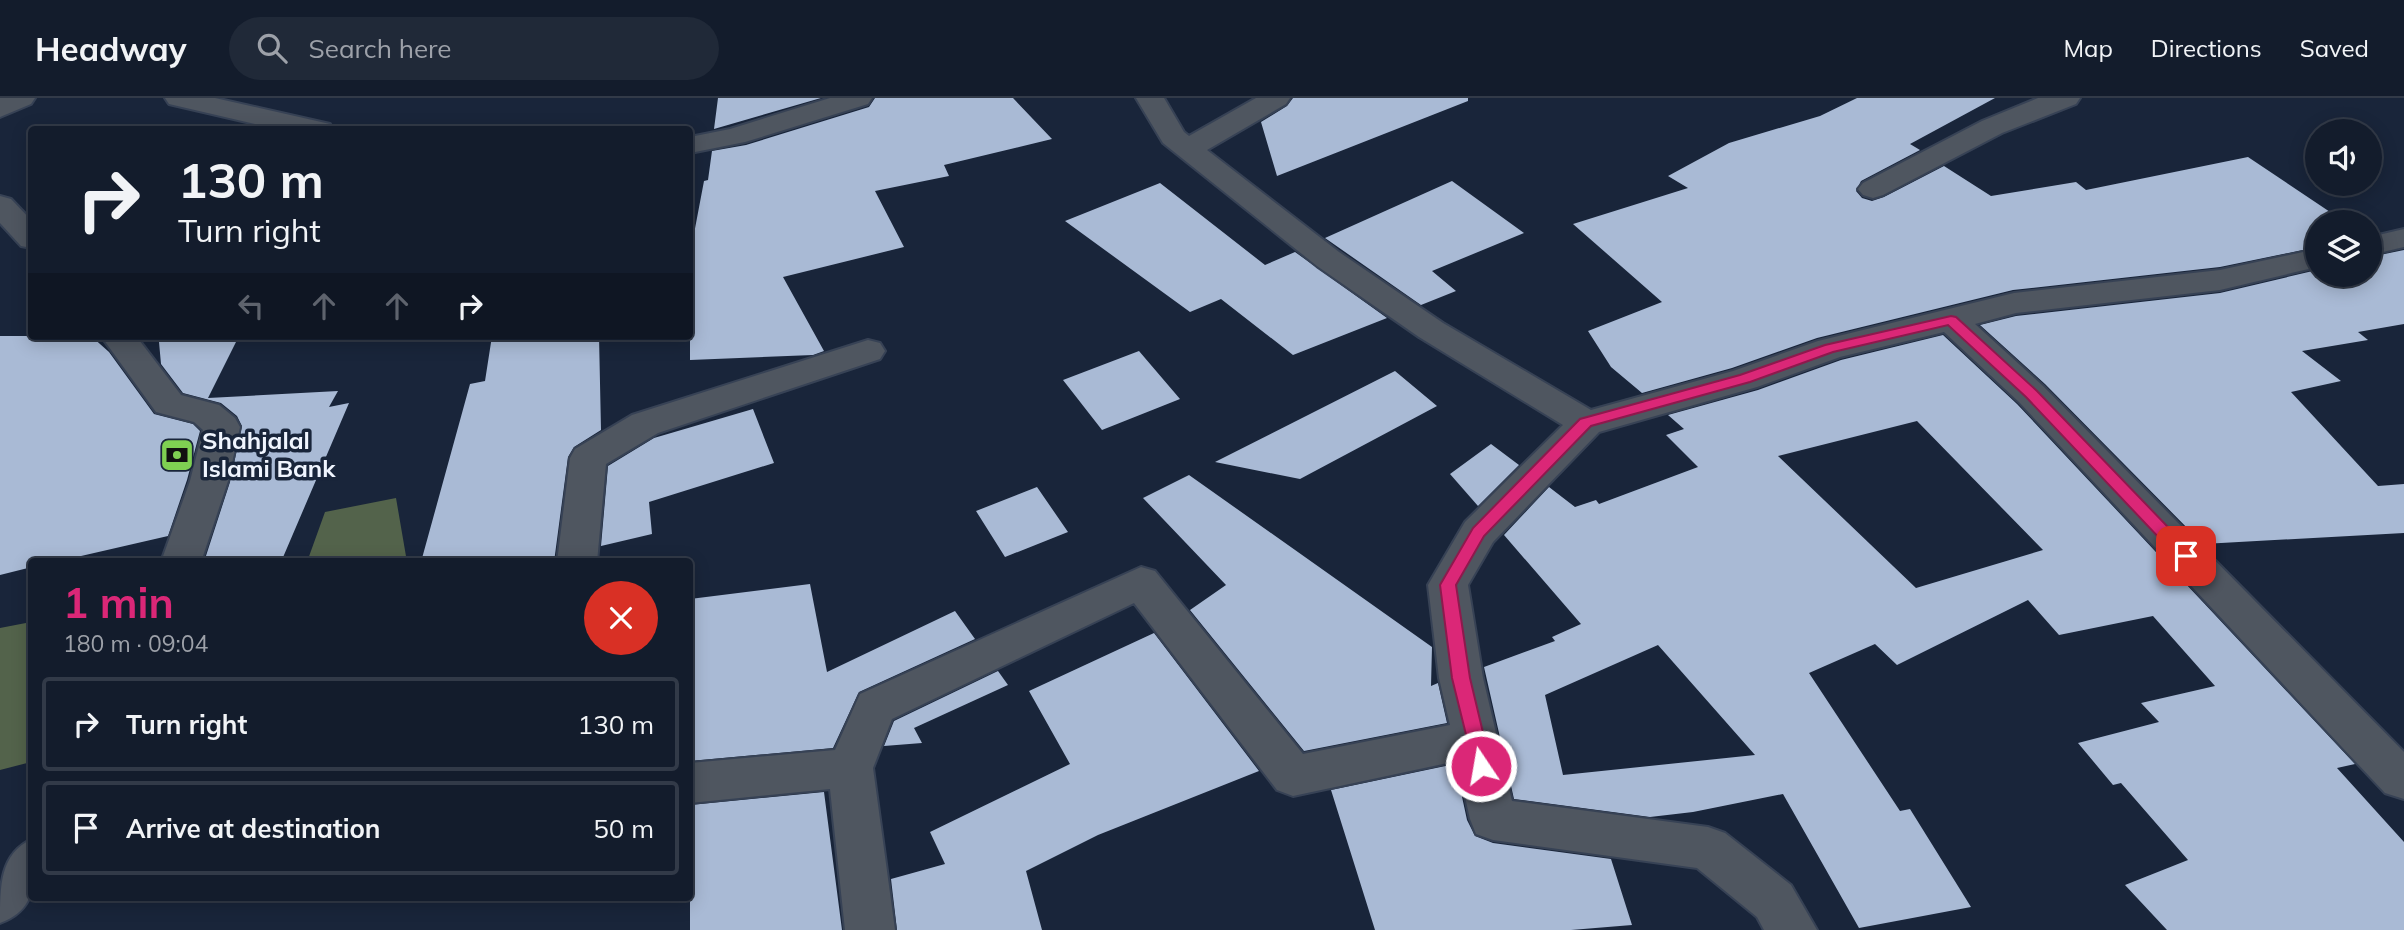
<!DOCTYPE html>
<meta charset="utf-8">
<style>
:root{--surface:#131c2c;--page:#202938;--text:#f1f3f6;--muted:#9da1a9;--line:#323a48;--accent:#db2777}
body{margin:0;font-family:Mulish,sans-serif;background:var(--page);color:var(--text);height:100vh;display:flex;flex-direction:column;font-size:26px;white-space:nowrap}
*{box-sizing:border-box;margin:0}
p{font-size:23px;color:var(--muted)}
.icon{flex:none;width:38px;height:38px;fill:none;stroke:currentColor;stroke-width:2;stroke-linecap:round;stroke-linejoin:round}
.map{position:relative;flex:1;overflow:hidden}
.drawer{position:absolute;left:28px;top:460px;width:665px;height:343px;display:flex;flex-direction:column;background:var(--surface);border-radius:7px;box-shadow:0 4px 18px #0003,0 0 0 2px var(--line)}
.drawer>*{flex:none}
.guide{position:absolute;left:28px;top:28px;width:665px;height:214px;border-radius:7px;box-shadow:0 4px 18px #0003,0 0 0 2px var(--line);background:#131c2c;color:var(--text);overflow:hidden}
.tools{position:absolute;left:2305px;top:21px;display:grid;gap:14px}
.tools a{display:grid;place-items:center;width:77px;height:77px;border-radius:50%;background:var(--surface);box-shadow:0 4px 18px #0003,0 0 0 2px var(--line);font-size:35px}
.pin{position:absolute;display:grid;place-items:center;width:60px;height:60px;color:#fff;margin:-30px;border-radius:14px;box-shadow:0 4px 10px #0006}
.me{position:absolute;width:77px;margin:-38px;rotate:348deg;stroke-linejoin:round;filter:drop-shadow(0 0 5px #0008)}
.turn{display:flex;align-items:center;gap:24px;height:147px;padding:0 35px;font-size:32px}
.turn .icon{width:91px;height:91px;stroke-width:2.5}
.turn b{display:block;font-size:49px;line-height:60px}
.lanes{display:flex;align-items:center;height:66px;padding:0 35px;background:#0003;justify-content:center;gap:35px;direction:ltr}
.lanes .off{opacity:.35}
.round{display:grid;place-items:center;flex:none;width:74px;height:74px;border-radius:37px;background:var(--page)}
.overview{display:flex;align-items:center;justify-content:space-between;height:119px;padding:0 35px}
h1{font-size:42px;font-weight:700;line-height:52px;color:var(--accent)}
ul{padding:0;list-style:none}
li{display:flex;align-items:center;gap:21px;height:94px;margin:0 14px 10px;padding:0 21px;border:4px solid var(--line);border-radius:7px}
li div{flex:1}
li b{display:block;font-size:26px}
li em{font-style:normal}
header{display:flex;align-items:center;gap:42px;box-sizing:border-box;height:98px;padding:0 35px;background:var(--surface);border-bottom:2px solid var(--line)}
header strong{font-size:33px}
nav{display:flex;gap:38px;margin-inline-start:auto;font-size:24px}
.search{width:490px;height:63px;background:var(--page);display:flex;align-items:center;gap:18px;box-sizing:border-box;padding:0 24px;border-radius:38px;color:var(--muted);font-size:26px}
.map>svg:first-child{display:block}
</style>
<header>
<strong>Headway</strong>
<div class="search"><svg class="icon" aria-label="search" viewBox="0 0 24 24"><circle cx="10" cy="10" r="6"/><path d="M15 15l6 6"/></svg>Search here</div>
<nav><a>Map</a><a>Directions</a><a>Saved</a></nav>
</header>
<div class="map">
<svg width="2404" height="832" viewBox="0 0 2404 832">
<rect width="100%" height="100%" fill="#19253a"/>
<path fill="#53634b" d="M396,400L407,464H307L325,414Z
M31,524V664L0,672V530Z"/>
<path fill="#a9bad5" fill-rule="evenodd" d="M718,0H821L714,31Z
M875,0H1013L1052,41L944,67L949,78L875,93L904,149L783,179L824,253L813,257L690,262V142L693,141L704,83L708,82L712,53L746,47L869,9Z
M1293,0H1468V3L1277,78L1261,24L1287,8Z
M1857,0H1995L1910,46L1920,52L1861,83L1856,93L1862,100L1872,103L1884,99L1944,68L1991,98L2076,84L2086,92L2248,59L2345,124H2317V149L2220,169L2013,192L1817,240L1732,270L1642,295L1611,269L1588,233L1662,204L1573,126L1688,90L1668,78L1729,45L1820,18Z
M1452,83L1524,135L1432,173L1456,193L1421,207L1325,140Z
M1160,85L1265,167L1295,154L1387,220L1293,257L1221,201L1190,214L1065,123Z
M2404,152V226L2358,234L2368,242L2302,253L2341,283L2291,294L2378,388L2404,386V435L2203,446L2045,286L1980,227L2016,218L2220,195L2317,172V177H2370V159Z
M1943,237L2017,306L2355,666L2337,670L2404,744V832H2167L2125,787L2188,762L2121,685L2113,687L2078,645L2159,624L2141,605L2215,588L2153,518L2059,537L2028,502L1897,567L1875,546L1809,575L1900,713L1910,711L1971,809L1859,830L1783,696L1693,714L1650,719L1514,701L1484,569L1555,543L1552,539L1581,526L1504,437L1549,389L1575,409L1596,402L1599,406L1698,369L1666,337L1684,331L1668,317L1758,292L1841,262ZM1917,323L2043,452L1916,490L1778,358ZM1658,547L1755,657L1563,677L1545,597Z
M0,238H91L109,254L154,316L193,326L200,333L187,382L168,438L55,464H32V469L0,477Z
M239,238L208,300L338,293L329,309L349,305L281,464H204L230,384L242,328L237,318L221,305L183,295L161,266L159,244Z
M492,238H599L601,332L574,349L568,359L554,464H421L470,286L485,283Z
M1139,253L1180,301L1102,332L1063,282Z
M1395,273L1437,308L1300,381L1215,364Z
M753,311L774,365L649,404L652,436L601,448L608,368L654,340Z
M1491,346L1519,367L1478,408L1450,376Z
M1189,377L1432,549L1431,588L1438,585L1447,625L1304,653L1190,512L1226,487L1143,400Z
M1037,389L1068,434L1005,459L976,413Z
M810,486L827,574L955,513L975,541L859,594L833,650L690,663V501Z
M1154,535L1259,673L1098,737L1026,773L1042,832H897L891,781L945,766L930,734L1070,666L1029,593Z
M998,573L1008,587L914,630L922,645L884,648L894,623Z
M1455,666L1467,722L1475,738L1493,745L1611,761L1632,827L1571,832H1375L1331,692Z
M824,694L842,832H690V707Z"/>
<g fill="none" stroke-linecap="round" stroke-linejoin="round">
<g stroke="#374255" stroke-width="4">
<path id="minor" d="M0,0H35L31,6L0,19Z
M165,0H215L330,26L334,32H281L169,6Z
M830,0H872L868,6L745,44L690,55V39L730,31Z
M1136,0H1164L1184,34L1189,38L1256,0H1290L1286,6L1207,52L1339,154L1443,225L1591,312L1733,273L1818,243L2014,195L2220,172L2317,151V169L2220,192L2016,215L1975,226L2043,288L2404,654V701L2385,695L2019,304L1944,234L1840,259L1757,289L1599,334L1493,444L1468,487L1483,580L1512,703L1708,729L1725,735L1791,787L1817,832H1764L1757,819L1697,770L1493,742L1476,736L1470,721L1457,663L1293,698L1277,692L1134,505L892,621L873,670L895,832H845L830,691L690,705V665L835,652L860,596L1141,469L1155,473L1303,656L1450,627L1439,580L1428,487L1465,424L1563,327L1419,239L1317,168L1163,45Z
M2038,0H2080L2076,6L2002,35L1883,97L1873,100L1863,97L1858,91L1863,85L1982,23Z
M0,98L11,101L32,123V150L21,148L0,125Z
M2404,131V149L2370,157V139Z
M101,238H136L181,297L219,307L235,320L240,329L228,383L201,464H161L190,383L203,332L194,324L156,314Z
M868,242L880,245L885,253L880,261L658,335L606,366L597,464H557L570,360L575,351L632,317Z
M32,741C32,778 42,809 0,825C0,787 0,756 32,741Z"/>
</g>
<use href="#minor" fill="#4f5660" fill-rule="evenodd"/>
</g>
<path fill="#db2777" stroke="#8e194d" stroke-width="2" d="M1951,218L1956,219L2037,293L2192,454L2194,458L2192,462H2180L2026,299L1948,227L1833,254L1750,284L1591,328L1484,438L1456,487L1470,580L1491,668L1488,673L1481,676L1475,673L1452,580L1440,487L1473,430L1580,321L1740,277L1825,247Z"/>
<defs>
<g id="bank-square" transform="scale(1.75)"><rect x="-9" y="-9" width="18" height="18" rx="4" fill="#7fd052" stroke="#19253a"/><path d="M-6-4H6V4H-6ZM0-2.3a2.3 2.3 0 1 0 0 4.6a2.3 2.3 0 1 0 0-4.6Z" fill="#111"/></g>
</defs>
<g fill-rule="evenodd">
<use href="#bank-square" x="177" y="357"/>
</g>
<g text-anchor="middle" stroke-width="7" stroke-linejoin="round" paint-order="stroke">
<g font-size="24" font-weight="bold" fill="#f0f5fe" stroke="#19253a" text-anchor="start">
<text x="202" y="351">Shahjalal<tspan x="202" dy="28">Islami Bank</tspan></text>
</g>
</g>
</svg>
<div class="tools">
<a><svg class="icon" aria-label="sound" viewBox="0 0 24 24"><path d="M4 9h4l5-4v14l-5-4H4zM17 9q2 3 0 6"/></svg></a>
<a><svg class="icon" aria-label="layers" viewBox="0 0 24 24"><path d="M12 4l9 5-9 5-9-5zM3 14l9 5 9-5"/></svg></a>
</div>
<div class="pin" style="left:2186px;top:458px;background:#d93025"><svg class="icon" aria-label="arrive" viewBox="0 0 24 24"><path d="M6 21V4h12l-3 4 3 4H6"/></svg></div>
<svg class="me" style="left:1481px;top:668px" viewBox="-20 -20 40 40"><circle r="17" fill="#db2777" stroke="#fff" stroke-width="3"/><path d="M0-11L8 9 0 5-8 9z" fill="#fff"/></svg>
<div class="guide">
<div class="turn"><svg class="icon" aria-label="right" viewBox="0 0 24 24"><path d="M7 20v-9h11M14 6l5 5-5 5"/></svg><div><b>130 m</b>Turn right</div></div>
<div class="lanes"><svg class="icon off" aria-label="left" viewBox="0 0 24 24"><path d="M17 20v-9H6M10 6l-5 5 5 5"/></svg><svg class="icon off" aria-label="ahead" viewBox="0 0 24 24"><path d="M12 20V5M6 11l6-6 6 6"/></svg><svg class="icon off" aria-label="ahead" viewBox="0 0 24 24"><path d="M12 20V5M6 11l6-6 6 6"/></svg><svg class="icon" aria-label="right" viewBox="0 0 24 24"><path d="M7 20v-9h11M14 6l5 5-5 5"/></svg></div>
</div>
<section class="drawer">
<div class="overview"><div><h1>1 min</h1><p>180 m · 09:04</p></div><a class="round" style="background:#d93025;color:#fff"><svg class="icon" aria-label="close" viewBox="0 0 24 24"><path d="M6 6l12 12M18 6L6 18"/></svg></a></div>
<ul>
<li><svg class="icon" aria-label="right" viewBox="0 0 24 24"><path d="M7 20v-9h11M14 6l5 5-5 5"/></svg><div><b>Turn right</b></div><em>130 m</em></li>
<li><svg class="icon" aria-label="arrive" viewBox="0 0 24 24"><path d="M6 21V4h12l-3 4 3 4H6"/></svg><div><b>Arrive at destination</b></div><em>50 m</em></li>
</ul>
</section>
</div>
